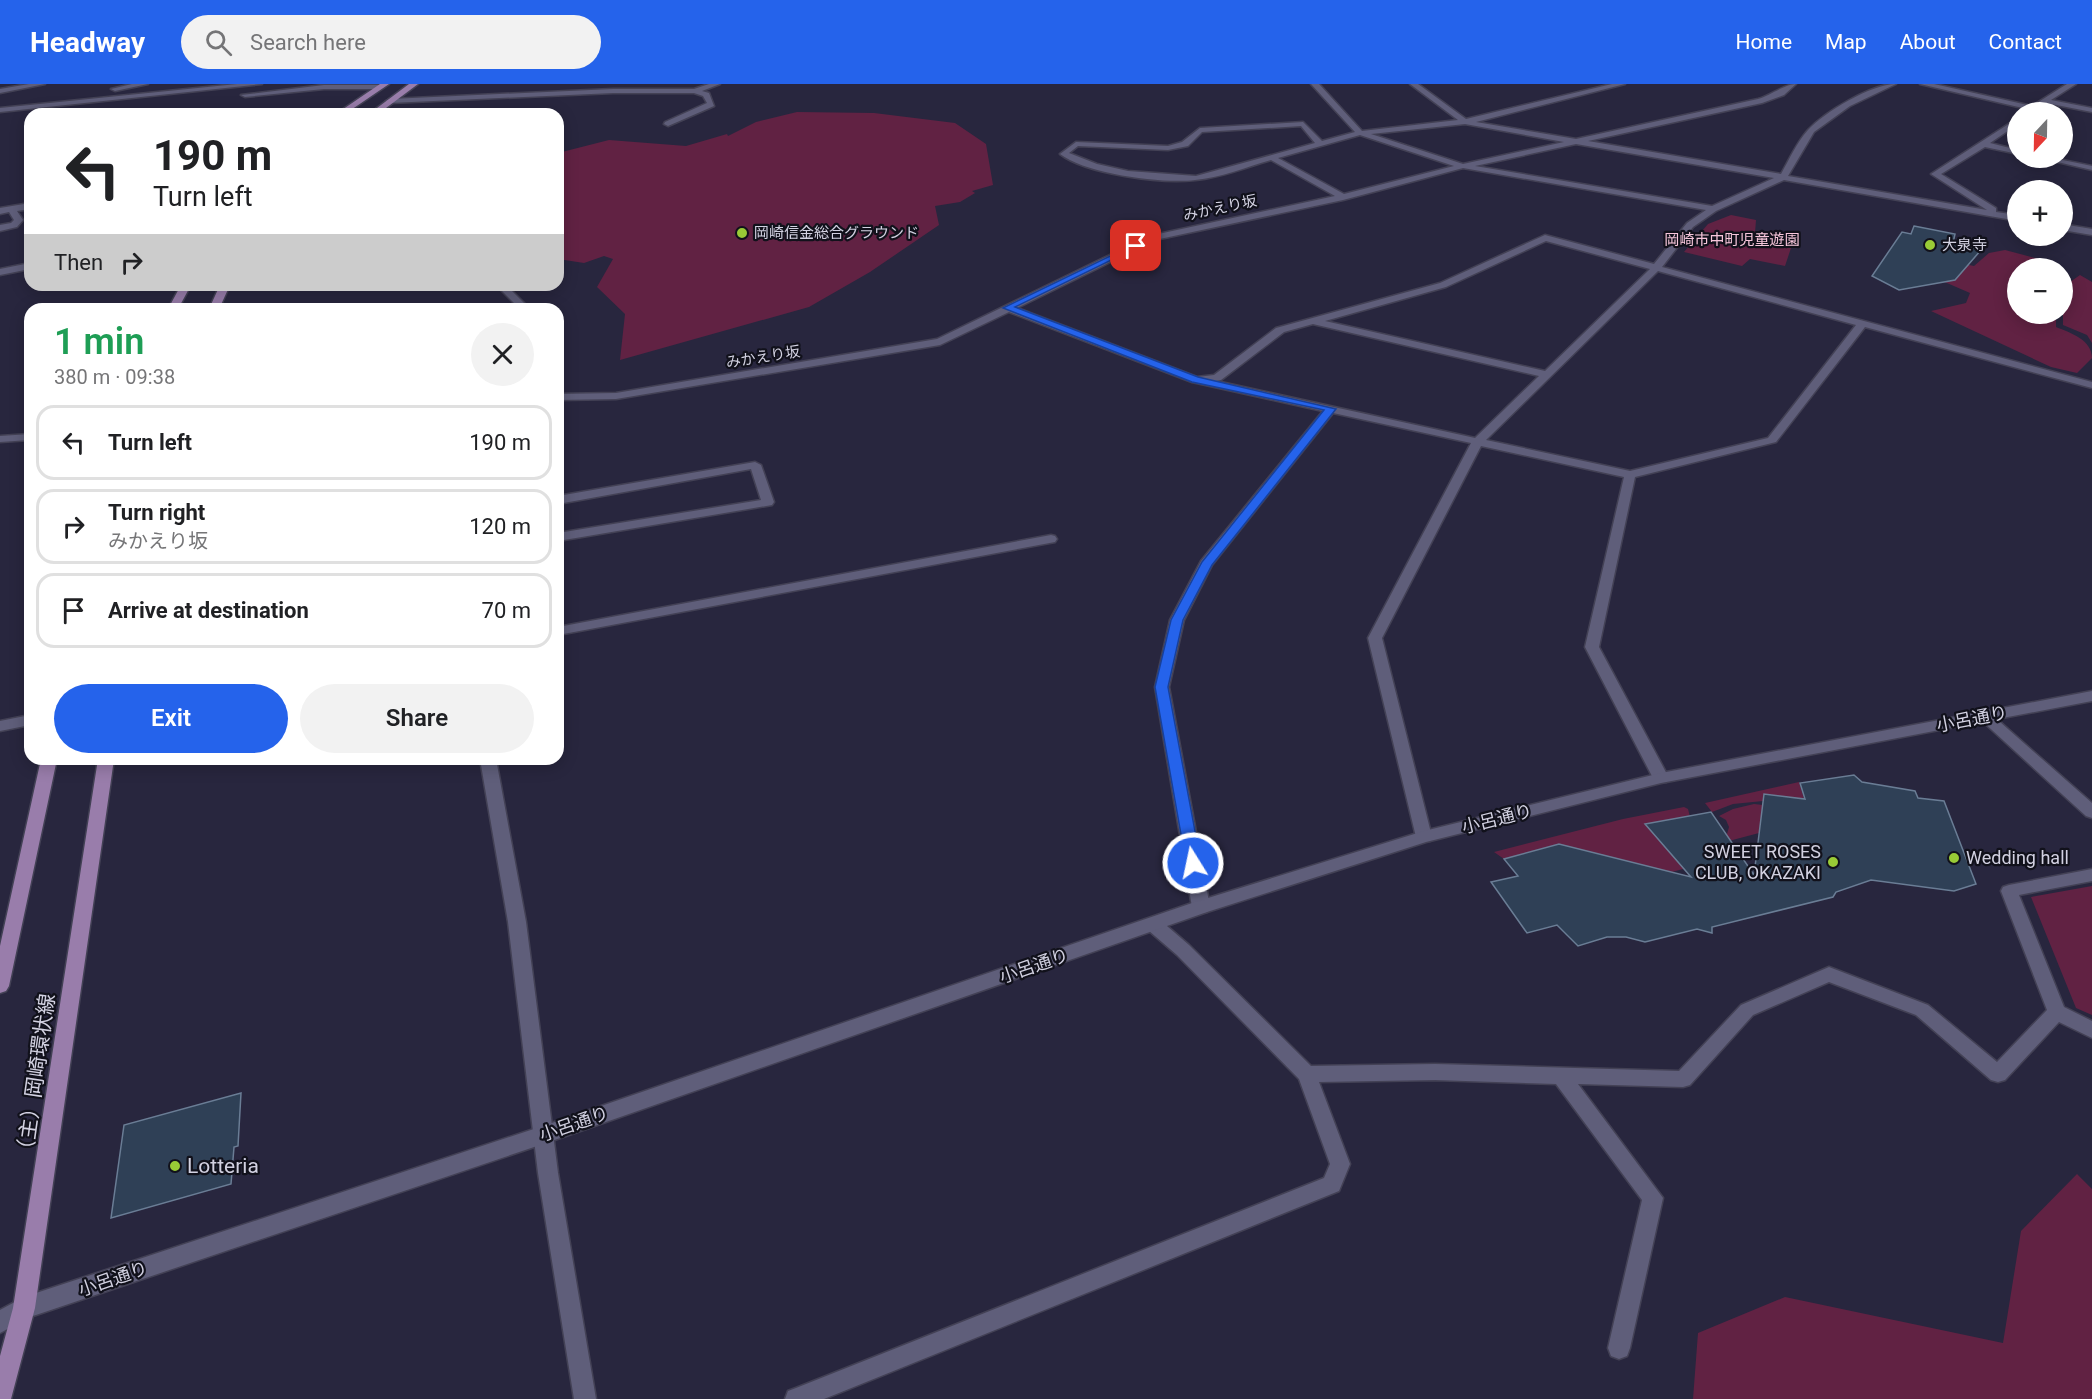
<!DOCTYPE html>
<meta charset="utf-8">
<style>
:root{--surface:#fff;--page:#f2f2f2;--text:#202124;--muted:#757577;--line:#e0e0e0;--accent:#2563eb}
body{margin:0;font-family:Roboto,"Noto Sans JP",sans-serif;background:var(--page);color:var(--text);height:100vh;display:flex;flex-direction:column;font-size:22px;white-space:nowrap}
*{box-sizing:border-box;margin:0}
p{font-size:20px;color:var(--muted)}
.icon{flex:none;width:33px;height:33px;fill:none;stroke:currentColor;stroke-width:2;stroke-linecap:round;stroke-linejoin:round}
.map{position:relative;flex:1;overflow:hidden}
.details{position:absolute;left:24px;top:219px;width:540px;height:462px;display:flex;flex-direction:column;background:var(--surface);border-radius:18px;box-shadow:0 3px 15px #0003}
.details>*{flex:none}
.banner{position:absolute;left:24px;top:24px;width:540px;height:183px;border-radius:18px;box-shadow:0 3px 15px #0003;background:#fff;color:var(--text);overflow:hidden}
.needle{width:39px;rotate:202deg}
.buttons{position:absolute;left:2007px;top:18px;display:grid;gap:12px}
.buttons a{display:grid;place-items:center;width:66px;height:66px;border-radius:50%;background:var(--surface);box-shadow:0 3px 15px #0003;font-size:30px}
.pin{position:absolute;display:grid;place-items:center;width:51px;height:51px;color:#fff;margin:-26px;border-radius:12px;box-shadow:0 3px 9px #0006}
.me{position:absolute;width:66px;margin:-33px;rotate:350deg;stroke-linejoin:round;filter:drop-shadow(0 0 4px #0008)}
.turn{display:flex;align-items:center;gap:21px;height:126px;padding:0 30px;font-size:27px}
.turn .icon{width:78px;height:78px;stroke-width:2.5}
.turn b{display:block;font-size:42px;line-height:51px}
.then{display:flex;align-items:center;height:57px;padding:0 30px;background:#0003;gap:12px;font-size:22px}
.round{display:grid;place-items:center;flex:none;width:63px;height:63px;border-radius:32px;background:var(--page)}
.summary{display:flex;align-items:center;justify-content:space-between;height:102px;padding:0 30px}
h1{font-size:36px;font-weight:600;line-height:45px;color:#1e9e55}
.primary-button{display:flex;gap:12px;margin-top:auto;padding:12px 30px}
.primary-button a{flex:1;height:69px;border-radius:36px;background:var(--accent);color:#fff;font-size:24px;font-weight:600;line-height:69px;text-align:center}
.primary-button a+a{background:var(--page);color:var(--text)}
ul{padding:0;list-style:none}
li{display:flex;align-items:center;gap:18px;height:75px;margin:0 12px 9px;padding:0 18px;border:3px solid var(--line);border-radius:18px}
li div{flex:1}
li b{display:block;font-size:22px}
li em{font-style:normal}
header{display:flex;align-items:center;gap:36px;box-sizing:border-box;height:84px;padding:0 30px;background:var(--accent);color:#fff}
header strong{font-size:28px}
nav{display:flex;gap:33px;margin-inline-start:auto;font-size:21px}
.search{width:420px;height:54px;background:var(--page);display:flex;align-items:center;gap:15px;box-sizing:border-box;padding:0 21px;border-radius:33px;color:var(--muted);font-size:22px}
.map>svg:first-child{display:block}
</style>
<header>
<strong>Headway</strong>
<div class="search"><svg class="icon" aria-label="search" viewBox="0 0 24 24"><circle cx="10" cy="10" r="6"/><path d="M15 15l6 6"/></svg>Search here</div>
<nav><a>Home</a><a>Map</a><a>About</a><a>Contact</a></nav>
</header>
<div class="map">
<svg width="2092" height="1315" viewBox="0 0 2092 1315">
<rect width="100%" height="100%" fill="#28263e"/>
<path fill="#612243" d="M797,28L874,29L955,39L986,60L993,101L972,107L975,109L960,118L935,122L939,141L870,188L809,223L620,276L625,230L597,203L613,175L604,172L584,179L558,175V69L609,56L686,62L727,50L728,52L756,38Z
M1731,131L1756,136L1755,149L1791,164L1785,182L1750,175L1742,182L1684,168L1708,140Z
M1894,166L1974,182L1989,169L2005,166L2058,180V184H2018V230H2056V243C2071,249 2092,256 2092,274L2077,289L2051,283L1931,227L1966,219L1970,209L1917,186Z
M2080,191L2092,198V259L2087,251L2063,241V203Z
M1799,698L1804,715L1764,710L1763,717L1733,720L1712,728L1705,719Z
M1754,720L1763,721L1759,749L1725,758L1723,753L1727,750L1729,743L1726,736L1719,732L1733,725Z
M1684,723L1688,725L1690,733L1646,740L1676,776L1694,772L1701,780L1672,788L1552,762L1504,775L1494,768L1623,735Z
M2092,802V931L2076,924L2031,813Z
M2077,1090L2092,1105V1315H1693L1698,1249L1785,1213L2003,1259L2021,1147Z"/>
<path fill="#2f4056" stroke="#6a7d95" stroke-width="1.5" d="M1914,142L1955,150L1953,159L1981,166L1955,196L1899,206L1872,192L1902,148L1911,150Z
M1854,691L1862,698L1915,707L1918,714L1944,717L1976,800L1954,807L1871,796L1836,808L1833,813L1712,843V849L1697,845L1645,858L1626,853H1607L1578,862L1557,841L1527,849L1491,798L1518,792L1504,775L1559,760L1691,793L1645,740L1711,728L1754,791L1764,710L1805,715L1800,699Z
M241,1009L238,1062L234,1063L231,1100L111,1134L124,1041Z"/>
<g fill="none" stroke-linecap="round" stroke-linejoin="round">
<g stroke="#434155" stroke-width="3">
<path id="minor" d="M29,0H45L0,9V5Z
M132,0H148L115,7L111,5Z
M237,0H262L0,28V24Z
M709,0H720L702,7L709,9L714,22L668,42L664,40L665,38L707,19L703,12L694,9H613L390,19L386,17L390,15L613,5H694Z
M1311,0H1319L1362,47L1458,36L1410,0H1418L1466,35L1612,0H1625L1476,38L1576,55L1758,15C1770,12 1785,0 1796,0L1784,11L1762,19L1588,57L1781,90C1789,76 1797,58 1808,46C1825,28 1871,0 1896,0L1850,22L1814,48L1788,92L1987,126L1931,90L2018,34V40L1990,59L2018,66V70L1985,63L1941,90L1996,124V128L2018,131V137L1784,96L1716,127L1693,143L1662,183L2092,298V304L1865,243L1776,358L1635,393L1599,563L1669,694L1666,698H1656L1653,694L1585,563L1624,393L1481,362L1382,554L1432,753L1430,757H1418L1416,753L1368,554L1471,359L1333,329L1212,481L1184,536L1169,603L1210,823L1207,828L1201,829L1195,828L1192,823L1155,603L1170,536L1201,477L1323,327L1192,298L1009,228L940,261L616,315L558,316V310L616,309L937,255L1149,152L1335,112L1271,76C1246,83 1220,94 1195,96C1162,100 1086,90 1060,70L1076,58L1168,62L1182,58L1200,44L1303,38L1322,57L1355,48ZM1465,40L1564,58L1463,80L1371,50ZM1301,42L1315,59L1196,92L1128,87L1097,80L1069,69L1078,62L1168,66L1188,62L1202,48ZM1360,51L1454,82L1344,110L1278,74ZM1576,60L1774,94L1712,122L1475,82ZM1463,84L1706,126L1687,139L1654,180L1545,151L1440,199L1276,244L1214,291L1197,293L1017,224L1155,156L1343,116ZM1546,157L1650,185L1545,287L1325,237L1446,203ZM1658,187L1856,241L1768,354L1630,387L1486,356ZM1313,240L1317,241L1539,292L1475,354L1216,297L1221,296L1284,248Z
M1920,0H1934L2032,22L2067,0H2076L2051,16L2092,24V28L2046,19L2031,28H2024L2027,25Z
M324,1H380L384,3L380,5H324L245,13L241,11Z
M2040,74H2053L2092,82V86Z
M30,119V125L17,127L23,136L17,143L0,147V141L11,139L14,136L9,128L0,130V124Z
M2062,140L2092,145V151L2062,146Z
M30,179V185L0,191V185Z
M496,201H506L530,225H520Z
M30,350V356L0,358V352Z
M755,378L761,381L774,418L772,421L558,457V449L761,416L751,385L558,420V412Z
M1051,451L1055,452L1057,455L1055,458L558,551V543Z
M1986,628L1991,630L2092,719V734L2086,732L1981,636L1979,633L1981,630Z
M30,631V641L0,647V637Z
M480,675H496L526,838L558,1089L596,1315H574L538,1089L508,838Z
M2092,785V797L2019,811L2064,923L2092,937V954L2059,938L2005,996L1998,998L1991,996L1916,931L1829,898L1753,931L1690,1001L1683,1003L1578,1000L1663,1114L1630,1264L1627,1272L1619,1275L1611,1272L1608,1264L1642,1116L1556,1000L1435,996L1319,998L1350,1080L1339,1107L824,1315H785L788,1307L796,1304L1324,1094L1330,1080L1299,995L1177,871L1148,846L1145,841L1148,836L1154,834L1160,836L1189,861L1311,982L1435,980L1679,987L1741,921L1829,883L1928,921L1997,978L2047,926L2001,807L2003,803L2009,801Z"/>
</g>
<g stroke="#434155" stroke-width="3">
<path id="tertiary" d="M2092,607V617L1661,699L1426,758L1207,828L543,1060L30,1233L0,1249V1226L24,1213L543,1042L1195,818L1424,747L1661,689Z"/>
</g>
<g stroke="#434155" stroke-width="3">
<path id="primary" d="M380,0H389L345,30H336Z
M409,0H418L378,30H369Z
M181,201H191L178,225H168Z
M220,201H230L219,225H209Z
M41,675H57L9,902L6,907L0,909V862Z
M98,675H114L35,1224L11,1315H0V1272L13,1224Z"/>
</g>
<use href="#minor" fill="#5f5e7a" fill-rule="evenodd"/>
<use href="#tertiary" fill="#5f5e7a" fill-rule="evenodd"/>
<use href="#primary" fill="#997dab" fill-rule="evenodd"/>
</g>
<path fill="#2563eb" stroke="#184099" stroke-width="1.5" d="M1133,161L1140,162L1015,223L1198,293L1336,325L1212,481L1183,536L1168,603L1201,779L1199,783H1188L1186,779L1155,603L1171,536L1202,478L1324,326L1192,298L1003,224Z"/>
<g fill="#99cb36" stroke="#11111b" stroke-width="2">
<circle cx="742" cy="149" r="6"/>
<circle cx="1930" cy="161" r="6"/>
<circle cx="1954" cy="774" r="6"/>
<circle cx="1833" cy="778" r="6"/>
<circle cx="175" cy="1082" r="6"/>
</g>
<g text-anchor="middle" stroke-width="4.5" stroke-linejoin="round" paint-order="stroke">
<g font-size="15" fill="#d2d1e1" stroke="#11111b">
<text transform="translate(1220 124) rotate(-12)" y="5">みかえり坂</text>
<text transform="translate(763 273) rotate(-9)" y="5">みかえり坂</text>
</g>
<g font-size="15" fill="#d2d1e1" stroke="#11111b" text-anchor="start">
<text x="754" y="154">岡崎信金総合グラウンド</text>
<text x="1942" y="166">大泉寺</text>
</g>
<g font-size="15" fill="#f7c6db" stroke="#11111b">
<text x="1732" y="161">岡崎市中町児童遊園</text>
</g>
<g font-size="18" fill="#d2d1e1" stroke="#11111b">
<text transform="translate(1972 635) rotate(-11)" y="6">小呂通り</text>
<text transform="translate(1497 735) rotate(-14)" y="6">小呂通り</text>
<text transform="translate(1034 882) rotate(-19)" y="6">小呂通り</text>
<text transform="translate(574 1040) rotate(-19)" y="6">小呂通り</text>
<text transform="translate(113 1195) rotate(-19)" y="6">小呂通り</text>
</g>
<g font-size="18" fill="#d2d1e1" stroke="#11111b" text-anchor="end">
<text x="1821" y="774">SWEET ROSES<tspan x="1821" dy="21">CLUB, OKAZAKI</tspan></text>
<text x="1966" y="780" text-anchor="start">Wedding hall</text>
</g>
<g font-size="21" fill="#d2d1e1" stroke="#11111b">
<text transform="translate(36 993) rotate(-82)" y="7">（主）岡崎環状線</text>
</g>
<g font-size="21" fill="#d2d1e1" stroke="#11111b" text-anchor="start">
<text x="187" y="1089">Lotteria</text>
</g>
</g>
</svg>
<div class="buttons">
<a><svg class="needle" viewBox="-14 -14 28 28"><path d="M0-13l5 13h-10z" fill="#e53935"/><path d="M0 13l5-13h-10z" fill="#757577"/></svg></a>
<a>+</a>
<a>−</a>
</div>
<div class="pin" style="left:1136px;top:162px;background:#d93025"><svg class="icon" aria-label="arrive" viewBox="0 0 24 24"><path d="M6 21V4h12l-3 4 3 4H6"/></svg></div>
<svg class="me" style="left:1193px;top:779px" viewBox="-20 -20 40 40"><circle r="17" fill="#2563eb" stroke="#fff" stroke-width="3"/><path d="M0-11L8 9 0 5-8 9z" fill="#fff"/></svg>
<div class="banner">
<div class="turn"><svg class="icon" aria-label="left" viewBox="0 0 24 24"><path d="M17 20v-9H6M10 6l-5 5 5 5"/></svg><div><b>190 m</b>Turn left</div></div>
<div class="then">Then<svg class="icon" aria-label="right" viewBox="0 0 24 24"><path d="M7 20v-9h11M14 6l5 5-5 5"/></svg></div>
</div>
<section class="details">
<div class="summary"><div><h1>1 min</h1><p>380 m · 09:38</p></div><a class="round"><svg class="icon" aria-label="close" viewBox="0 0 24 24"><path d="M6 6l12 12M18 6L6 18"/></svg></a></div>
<ul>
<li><svg class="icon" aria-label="left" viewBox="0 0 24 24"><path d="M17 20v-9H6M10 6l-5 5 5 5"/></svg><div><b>Turn left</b></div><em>190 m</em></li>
<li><svg class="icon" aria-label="right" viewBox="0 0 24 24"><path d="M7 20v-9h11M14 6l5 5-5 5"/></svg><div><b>Turn right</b><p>みかえり坂</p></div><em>120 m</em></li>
<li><svg class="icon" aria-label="arrive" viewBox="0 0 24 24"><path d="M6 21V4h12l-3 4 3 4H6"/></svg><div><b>Arrive at destination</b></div><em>70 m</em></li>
</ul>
<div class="primary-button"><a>Exit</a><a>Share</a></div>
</section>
</div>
